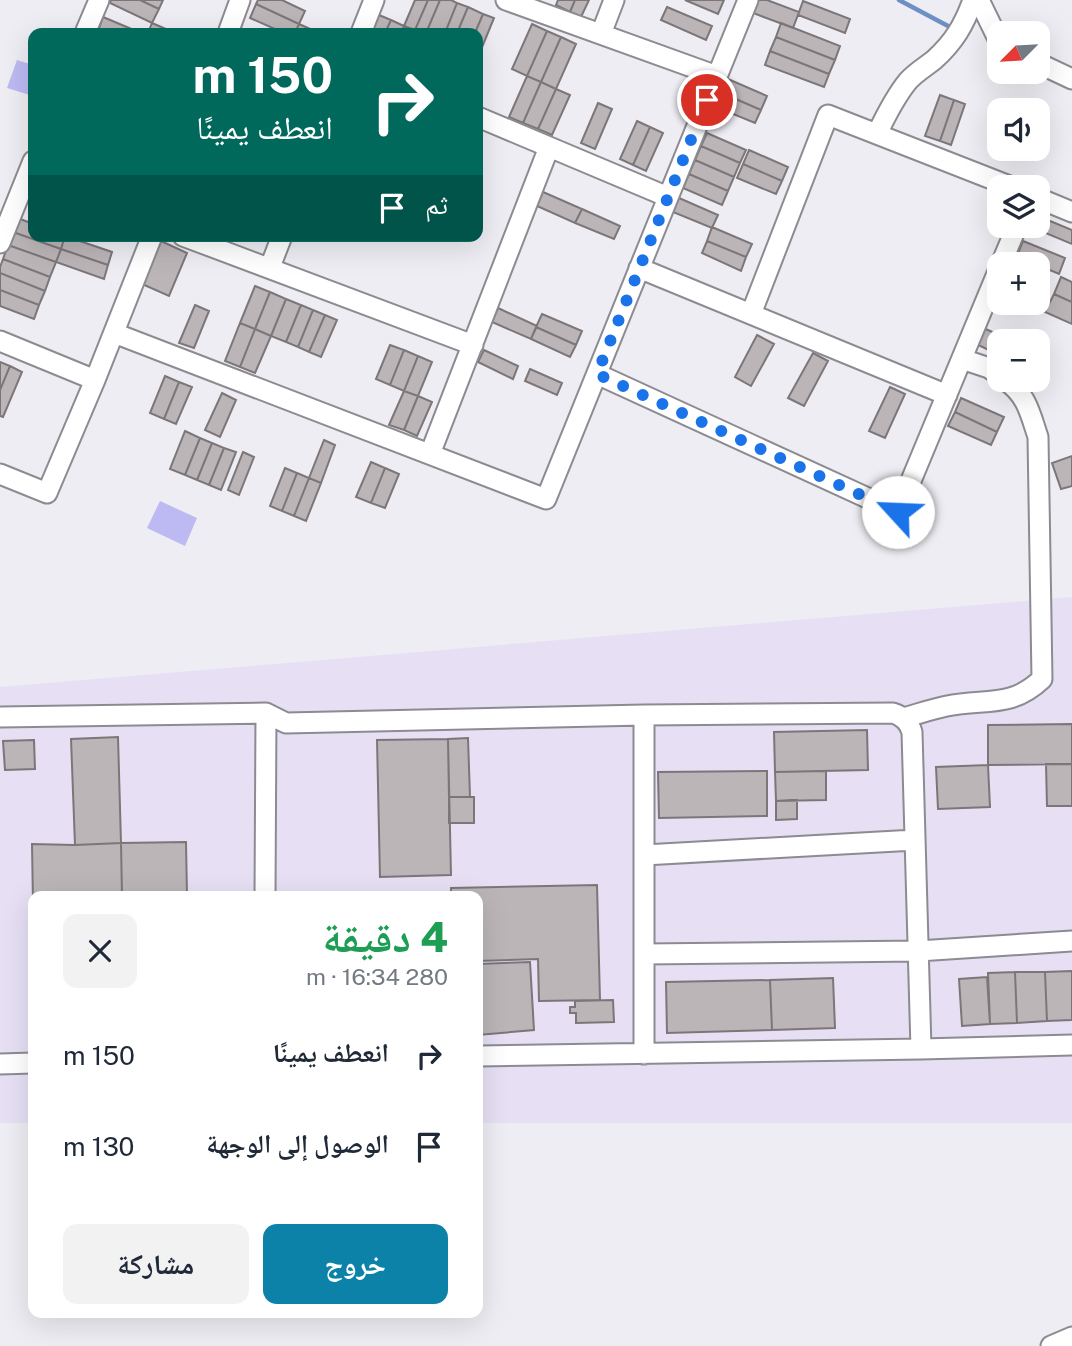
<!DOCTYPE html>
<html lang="ar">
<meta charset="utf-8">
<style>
:root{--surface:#fff;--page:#f2f2f3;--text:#1f2937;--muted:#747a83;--accent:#0d82a8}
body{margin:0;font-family:"Public Sans","Noto Naskh Arabic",sans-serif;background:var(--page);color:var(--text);direction:rtl;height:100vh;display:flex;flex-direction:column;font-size:26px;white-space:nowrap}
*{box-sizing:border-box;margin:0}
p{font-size:23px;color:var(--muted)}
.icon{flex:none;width:38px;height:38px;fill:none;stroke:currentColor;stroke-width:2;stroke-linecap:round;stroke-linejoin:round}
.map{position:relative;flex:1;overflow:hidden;direction:ltr}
.panel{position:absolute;left:28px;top:891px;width:455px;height:427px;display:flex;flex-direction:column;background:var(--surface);border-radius:14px;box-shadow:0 7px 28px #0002;direction:rtl}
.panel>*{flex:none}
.top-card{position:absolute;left:28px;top:28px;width:455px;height:214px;border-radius:14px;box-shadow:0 7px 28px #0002;direction:rtl;background:#00695c;color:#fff;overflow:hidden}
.needle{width:46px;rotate:246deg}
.controls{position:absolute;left:987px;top:21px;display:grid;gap:14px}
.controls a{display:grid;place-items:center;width:63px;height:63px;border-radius:14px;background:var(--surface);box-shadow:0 7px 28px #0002;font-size:35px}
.pin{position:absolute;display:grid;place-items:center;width:60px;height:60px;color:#fff;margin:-30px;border:4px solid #fff;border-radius:50%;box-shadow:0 2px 7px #0007}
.me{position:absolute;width:77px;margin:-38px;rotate:295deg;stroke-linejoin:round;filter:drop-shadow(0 0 5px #0008)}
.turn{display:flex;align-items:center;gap:24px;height:147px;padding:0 35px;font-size:32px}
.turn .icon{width:91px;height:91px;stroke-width:2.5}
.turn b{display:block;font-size:49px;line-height:60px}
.then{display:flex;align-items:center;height:66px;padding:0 35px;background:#0003;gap:14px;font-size:26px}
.round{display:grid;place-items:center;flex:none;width:74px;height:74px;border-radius:14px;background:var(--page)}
.overview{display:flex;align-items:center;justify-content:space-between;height:119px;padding:0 35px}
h1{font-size:42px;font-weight:800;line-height:52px;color:#1e9e55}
.button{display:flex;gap:14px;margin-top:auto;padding:14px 35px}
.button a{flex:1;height:80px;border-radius:14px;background:var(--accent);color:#fff;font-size:28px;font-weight:800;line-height:80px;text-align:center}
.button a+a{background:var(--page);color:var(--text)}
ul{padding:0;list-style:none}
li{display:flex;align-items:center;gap:21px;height:91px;padding:0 35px}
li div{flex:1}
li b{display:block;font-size:26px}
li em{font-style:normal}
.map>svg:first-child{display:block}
</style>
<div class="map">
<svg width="1072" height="1346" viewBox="0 0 1072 1346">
<rect width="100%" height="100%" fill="#ededf3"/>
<path fill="#e7e0f5" d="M1072,597V1123H478V896H33V1123H0V687Z"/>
<path fill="#bdbaf3" d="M17,60L33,65V96L7,88Z
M160,501L197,518L185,546L147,528Z"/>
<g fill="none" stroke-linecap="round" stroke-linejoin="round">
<path stroke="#6d90c4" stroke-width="4.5" d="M899,0L948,26"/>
</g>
<path fill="#bbb5b8" stroke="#7c7679" stroke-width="2" d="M111,0H140L159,9L152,23L110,3Z
M140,0H163L159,9Z
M258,0H282L305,11L299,24L256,4Z
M415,0H428L415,30L404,26Z
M428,0H440L426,33H422L415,30Z
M440,0H451L457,3L445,33H426Z
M558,0H575L570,12L556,5Z
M575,0H589L581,17L570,12Z
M685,0H724L718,14Z
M758,0H767L799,12L793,28L753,13Z
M803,1L850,19L845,33L798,15Z
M457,3L468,7L457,33H445Z
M256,4L299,24L295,33H284L250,18Z
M468,7L483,14L475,33H457Z
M667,7L712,26L706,40L661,20Z
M483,14L494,18L478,57V33H475Z
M379,15L391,20L385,33H371Z
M103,17L141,33H103L98,31Z
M391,20L404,26L401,33H385Z
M152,23L175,33H148Z
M781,23L840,46L835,60L776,37Z
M299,24L319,33H295Z
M532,24L547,31L527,76L512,69Z
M547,31L561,37L541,82L527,76Z
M561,37L576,44L556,89L541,82Z
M776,37L835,60L829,74L770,51Z
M770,51L829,74L824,87L765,65Z
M527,76L541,82L523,123L509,117Z
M728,79L767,96L761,110L722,93Z
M541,82L556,89L538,129L523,123Z
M556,89L570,95L552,135L538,129Z
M722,93L761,110L755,123L716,107Z
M940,95L954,100L940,141L925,136Z
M954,100L965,104L951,145L940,141Z
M598,103L612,109L595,149L581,143Z
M637,121L650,127L633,165L620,159Z
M650,127L663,133L646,171L633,165Z
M707,133L746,150L740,163L701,146Z
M701,146L740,163L734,177L695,160Z
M749,150L788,167L782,181L743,164Z
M695,160L734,177L728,191L689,174Z
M743,164L782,181L776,194L737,178Z
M689,174L728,191L722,205L683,188Z
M543,192L582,209L575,223L537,206Z
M679,198L718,215L712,228L673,212Z
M582,209L620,226L614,239L575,223Z
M1038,216L1072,230V244L1029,226H1038Z
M18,218L33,224V236H65L61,249L13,232Z
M712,227L752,244L746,257L707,241Z
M13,232L61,249L56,262L8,245Z
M65,236L112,252L108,265L61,249Z
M161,241L187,253L169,296L142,284Z
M707,241L746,257L741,271L702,253Z
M1023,241L1065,258L1059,274L1017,256Z
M8,245L56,262L50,277L3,259Z
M61,249L108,265L104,279L56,262Z
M3,259L50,277L45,291L0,273V267Z
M0,273L45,291L39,305L0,290Z
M1061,277L1072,282V302L1054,294Z
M255,286L270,292L255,329L240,323Z
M0,290L39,305L34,319L0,306Z
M270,292L286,299L271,336L255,329Z
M1054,294L1072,302V324L1045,312Z
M286,299L301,305L286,342L271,336Z
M195,305L209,311L194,348L179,343Z
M301,305L313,310L298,347L286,342Z
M498,308L537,326L531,339L492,322Z
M313,310L325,315L309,352L298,347Z
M542,314L582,331L576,345L536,327Z
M325,315L337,320L321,357L309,352Z
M240,323L255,329L240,367L225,361Z
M536,327L576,345L570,357L531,339Z
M981,327L1013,341H999V355L974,343Z
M255,329L271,336L255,373L240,367Z
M757,335L774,344L751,386L735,377Z
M390,345L404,350L390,385L376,379Z
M404,350L418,356L404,391L390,385Z
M484,350L518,366L513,379L478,362Z
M813,353L828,361L804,406L788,398Z
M418,356L432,362L418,396L404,391Z
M0,362L10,366L0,390Z
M10,366L22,372L3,417L0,416V390Z
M530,369L562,383L557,395L525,381Z
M165,376L179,382L164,419L150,413Z
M179,382L192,387L176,424L164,419Z
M890,387L905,394L885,438L869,431Z
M404,391L418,396L404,430L389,425Z
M222,393L236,400L220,437L205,430Z
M418,396L432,402L417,436L404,430Z
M961,398L1004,417L997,432L955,412Z
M955,412L997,432L991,445L948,426Z
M185,431L200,438L185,475L170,469Z
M200,438L212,443L197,480L185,475Z
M324,440L335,445L321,483L309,478Z
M212,443L224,448L209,485L197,480Z
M224,448L236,452L221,490L209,485Z
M243,452L254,457L239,495L228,490Z
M1072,456V486L1061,489L1052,463Z
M371,462L385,468L371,503L356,497Z
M285,468L297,473L282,511L270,506Z
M385,468L399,474L385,508L371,503Z
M297,473L309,478L294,516L282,511Z
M309,478L321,483L306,521L294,516Z
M1072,724V764L988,765V725Z
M867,730L868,770L775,772L774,732Z
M118,737L121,843L75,845L71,739Z
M468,738L470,797H449L448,739Z
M448,739L451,875L380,877L377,740Z
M34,740L35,769L5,770L3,741Z
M1046,764H1072V806H1047Z
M988,765L990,807L938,809L936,767Z
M767,771V816L659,818L658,772Z
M826,771V800L776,801L775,772Z
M449,797H474V823H449Z
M797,800V819L776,820V801Z
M186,842L187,896H122L121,843Z
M121,843L122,896H33V904L32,844L75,845Z
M597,885L600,1000L539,1001L538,959L478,961V896H451V888Z
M530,962L534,1030L478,1035V964Z
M1072,971V1020L1047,1021L1045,972Z
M1015,972H1045L1047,1021L1017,1023Z
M1015,972L1017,1023L990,1024L988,973Z
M987,977L990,1024L962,1026L959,979Z
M833,978L835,1028L772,1030L770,980Z
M770,980L772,1030L667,1033L666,982Z
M613,1000L614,1022L576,1023V1013H570V1007H575V1001Z"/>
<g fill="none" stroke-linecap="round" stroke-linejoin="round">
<g stroke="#8b8b91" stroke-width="23">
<path id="minor" d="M506,0L717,76
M979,0L999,41
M85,33L99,0
M228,33L240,0
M361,33L374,0
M601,34L614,0
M1038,63L1072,79
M478,117L668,197
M877,134C886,115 895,97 908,81C915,73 925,67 934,60C954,42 964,25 973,0
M1038,198L1072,212
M183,236L473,345
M0,243L33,161
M1001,264L1017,226
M270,267L282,236
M639,268L947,395
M751,314L828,115L1012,187
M114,333L546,499L748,0
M0,341L95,380
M962,359L989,368L999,375
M597,374L898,512L999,269
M430,454L549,147
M0,474L47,493L95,380L152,236
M0,717L266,713L286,723L644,715L893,713C903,716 909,722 912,732L921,1049
M903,718C918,714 932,709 947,706C985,698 1010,709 1042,679L1038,437C1030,413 1027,395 1005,380
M644,855L915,840
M265,896L266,713
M644,954L918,951L1072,941
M644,1054V715
M478,1056L921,1049L1072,1045
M0,1064L33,1063
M1051,1346L1072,1337"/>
</g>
<use href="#minor" stroke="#fff" stroke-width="19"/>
</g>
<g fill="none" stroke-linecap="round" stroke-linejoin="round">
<path stroke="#1a73e8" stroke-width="12" stroke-dasharray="0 21.6" d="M707,100L597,374L898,512"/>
</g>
</svg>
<div class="controls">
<a><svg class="needle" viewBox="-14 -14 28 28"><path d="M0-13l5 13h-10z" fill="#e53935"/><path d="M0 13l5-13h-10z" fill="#747a83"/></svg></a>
<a><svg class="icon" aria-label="sound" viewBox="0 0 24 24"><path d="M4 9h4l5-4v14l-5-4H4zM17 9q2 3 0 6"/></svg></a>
<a><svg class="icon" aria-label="layers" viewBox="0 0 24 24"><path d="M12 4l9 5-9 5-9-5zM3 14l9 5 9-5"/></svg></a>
<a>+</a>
<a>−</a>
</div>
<div class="pin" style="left:707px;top:100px;background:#d93025"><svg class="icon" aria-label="arrive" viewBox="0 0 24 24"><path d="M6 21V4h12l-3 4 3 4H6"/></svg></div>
<svg class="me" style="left:898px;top:512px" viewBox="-20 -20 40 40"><circle r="19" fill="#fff"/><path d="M0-13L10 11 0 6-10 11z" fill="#1a73e8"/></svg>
<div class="top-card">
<div class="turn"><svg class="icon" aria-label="right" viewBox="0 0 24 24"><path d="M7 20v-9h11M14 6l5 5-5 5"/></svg><div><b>150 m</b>انعطف يمينًا</div></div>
<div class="then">ثم<svg class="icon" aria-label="arrive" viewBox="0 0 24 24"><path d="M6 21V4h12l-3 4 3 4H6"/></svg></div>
</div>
<section class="panel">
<div class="overview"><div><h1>4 دقيقة</h1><p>280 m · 16:34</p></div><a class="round"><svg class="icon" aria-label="close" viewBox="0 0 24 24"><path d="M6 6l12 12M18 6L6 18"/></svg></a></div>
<ul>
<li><svg class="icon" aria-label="right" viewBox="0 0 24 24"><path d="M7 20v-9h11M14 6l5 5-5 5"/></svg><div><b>انعطف يمينًا</b></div><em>150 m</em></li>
<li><svg class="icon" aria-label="arrive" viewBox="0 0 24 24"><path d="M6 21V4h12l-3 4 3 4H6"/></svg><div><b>الوصول إلى الوجهة</b></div><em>130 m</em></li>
</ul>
<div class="button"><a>خروج</a><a>مشاركة</a></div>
</section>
</div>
